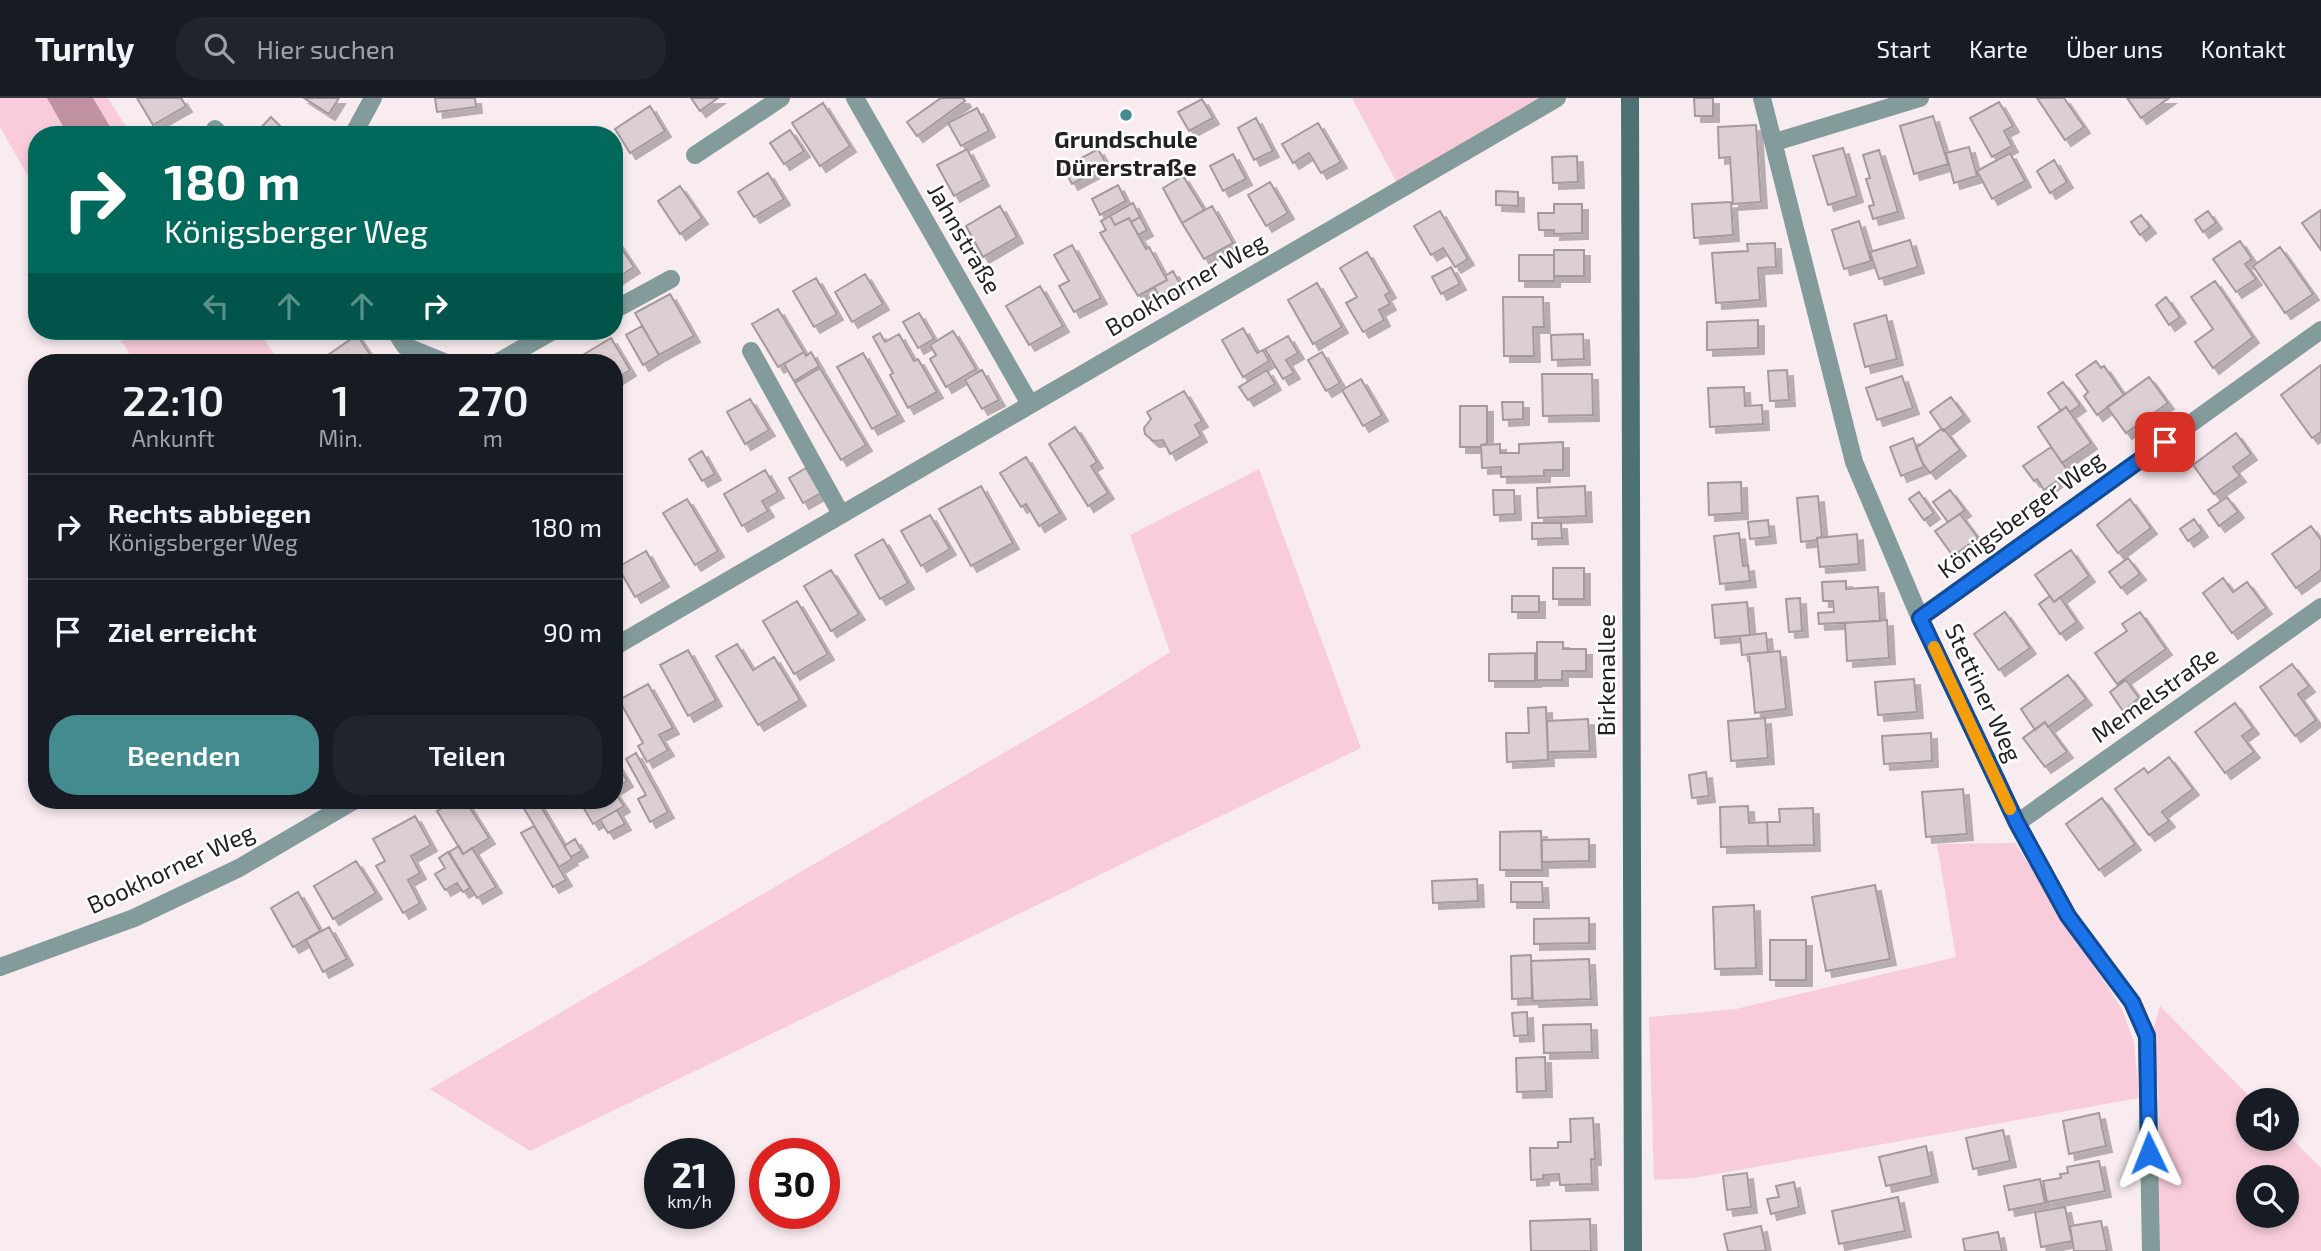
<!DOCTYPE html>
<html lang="de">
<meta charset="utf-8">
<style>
:root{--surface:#171b24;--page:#20242c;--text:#f1f3f6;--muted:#9ea1a6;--line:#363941;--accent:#438b8e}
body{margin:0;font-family:"Exo 2",sans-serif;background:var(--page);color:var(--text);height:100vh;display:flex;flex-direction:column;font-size:26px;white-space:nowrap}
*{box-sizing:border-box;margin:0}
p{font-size:23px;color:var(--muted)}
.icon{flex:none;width:38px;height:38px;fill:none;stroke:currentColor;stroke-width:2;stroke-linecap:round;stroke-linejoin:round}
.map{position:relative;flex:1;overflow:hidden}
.side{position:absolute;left:28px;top:256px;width:595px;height:455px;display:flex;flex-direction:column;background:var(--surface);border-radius:28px;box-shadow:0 4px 10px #0003}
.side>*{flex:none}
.guide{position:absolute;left:28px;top:28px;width:595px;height:214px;border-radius:28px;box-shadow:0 4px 10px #0003;background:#00695c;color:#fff;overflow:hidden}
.buttons{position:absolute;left:2236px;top:990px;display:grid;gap:14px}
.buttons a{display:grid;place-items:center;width:63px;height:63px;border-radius:50%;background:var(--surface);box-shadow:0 4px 10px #0003;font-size:35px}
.speed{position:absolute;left:644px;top:1040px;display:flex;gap:14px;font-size:35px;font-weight:700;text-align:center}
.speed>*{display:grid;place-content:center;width:91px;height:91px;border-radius:50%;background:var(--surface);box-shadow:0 4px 10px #0003;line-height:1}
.speed small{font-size:18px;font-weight:400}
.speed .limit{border:10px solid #d22;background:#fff;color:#111}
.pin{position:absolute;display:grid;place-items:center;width:60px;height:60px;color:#fff;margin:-30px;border-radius:14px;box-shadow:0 4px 10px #0006}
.me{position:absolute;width:77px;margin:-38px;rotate:358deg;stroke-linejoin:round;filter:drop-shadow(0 0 5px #0008)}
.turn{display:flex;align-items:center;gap:24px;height:147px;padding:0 21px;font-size:32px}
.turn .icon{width:91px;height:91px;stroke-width:2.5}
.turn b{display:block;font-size:49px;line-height:60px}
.lanes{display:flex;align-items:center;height:66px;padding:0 21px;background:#0003;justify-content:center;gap:35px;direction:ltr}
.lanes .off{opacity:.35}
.eta{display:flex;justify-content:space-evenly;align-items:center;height:119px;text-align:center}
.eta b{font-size:42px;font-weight:600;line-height:49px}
.action{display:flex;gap:14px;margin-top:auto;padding:14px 21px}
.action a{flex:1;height:80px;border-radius:28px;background:var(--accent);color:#fff;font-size:28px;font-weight:600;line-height:80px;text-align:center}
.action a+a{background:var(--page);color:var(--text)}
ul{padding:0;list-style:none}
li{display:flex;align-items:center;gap:21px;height:105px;padding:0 21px;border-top:2px solid var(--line)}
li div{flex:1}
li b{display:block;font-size:26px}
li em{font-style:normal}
header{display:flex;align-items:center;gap:42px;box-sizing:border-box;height:98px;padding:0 35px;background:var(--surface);border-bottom:2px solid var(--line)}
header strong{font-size:33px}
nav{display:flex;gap:38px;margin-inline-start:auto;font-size:24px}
.search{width:490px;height:63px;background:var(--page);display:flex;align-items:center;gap:18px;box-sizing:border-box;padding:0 24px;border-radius:28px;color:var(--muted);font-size:26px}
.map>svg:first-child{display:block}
</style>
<header>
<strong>Turnly</strong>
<div class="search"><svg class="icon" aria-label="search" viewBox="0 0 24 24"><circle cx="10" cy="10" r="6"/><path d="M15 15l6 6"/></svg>Hier suchen</div>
<nav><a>Start</a><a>Karte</a><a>Über uns</a><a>Kontakt</a></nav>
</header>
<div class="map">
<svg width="2321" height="1153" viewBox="0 0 2321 1153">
<defs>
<filter id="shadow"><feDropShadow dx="6" dy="6" stdDeviation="0" flood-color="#0004"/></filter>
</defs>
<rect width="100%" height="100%" fill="#f9ecf0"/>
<path fill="#f9ccdc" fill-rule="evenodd" d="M0,0H108L131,37H37V94L0,29Z
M1352,0H1540L1397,85Z
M116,233H259L279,264H134Z
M1259,371L1361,650L530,1053L430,991L1099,599L1170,554L1130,437Z
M2015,745L2122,911L2134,944L2139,1000L1694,1080L1654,1082L1649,919L1736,911L1956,859L1937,746Z
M2160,908L2254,1003H2249V1041H2287V1036L2321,1070V1153H2160L2158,996L2154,930ZM2249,1080H2287V1118H2249Z"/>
<path fill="#c092a2" d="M47,0H93L115,37H68Z"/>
<path fill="#dbcfd3" stroke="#a5999d" stroke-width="2" filter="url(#shadow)" d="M137,0H181L186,8L153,27Z
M304,0H339L329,16Z
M435,0H475L476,9L437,14Z
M691,0H718L700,13Z
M941,0H963L965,3L917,38L907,24Z
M1694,0H1713V18H1695Z
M2037,0H2064L2084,29L2065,42Z
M2127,0H2169L2141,20Z
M1202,1L1213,20L1189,33L1178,14Z
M1999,4L2013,28L2004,33L2012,48L1992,59L1970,20Z
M823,5L850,48L820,68L792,25Z
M650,8L665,33L630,55L615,31Z
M977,10L989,33L961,48L948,25Z
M1933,18L1948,66L1914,76L1900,28Z
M271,19L289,37H254Z
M1256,20L1273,53L1254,62L1238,30Z
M1318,25L1341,64L1321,75L1309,55L1293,65L1282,46Z
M1756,27L1761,104L1733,106L1730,59L1719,60L1718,29Z
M790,32L804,53L784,66L770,45Z
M1969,49L1977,78L1954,85L1946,55Z
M1843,50L1857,98L1828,107L1813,58Z
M967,51L983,82L954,98L937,67Z
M1098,51L1107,67L1072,86L1063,70Z
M1879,52L1898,114L1873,121L1869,108L1874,107L1866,81L1870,80L1863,57Z
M2010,55L2025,83L1992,101L1977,73Z
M1233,56L1246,81L1223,93L1210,68Z
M1577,58L1578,84L1553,85L1552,59Z
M2054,62L2067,84L2050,95L2037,73Z
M768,75L784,101L754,119L738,94Z
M1183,78L1204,112L1182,125L1163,90Z
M1270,84L1288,115L1266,128L1248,97Z
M1118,87L1126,103L1100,117L1092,101Z
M680,88L702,120L680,136L658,103Z
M1496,93L1518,94V108L1496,107Z
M1731,104L1733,137L1694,140L1692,106Z
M1133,105L1140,119L1131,124L1129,120L1115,127L1110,118Z
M1554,106H1582V135L1554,136V132H1539L1538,115H1554Z
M1000,108L1017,139L983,159L966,128Z
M1212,108L1233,145L1204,161L1182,125Z
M2321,112V152L2302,125Z
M1440,113L1468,161L1455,169L1443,150L1431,157L1414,128Z
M2208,113L2216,125L2203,134L2195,122Z
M2141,117L2150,129L2140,137L2131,124Z
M1110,118L1115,127L1129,120L1146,151L1149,149L1167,182L1138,198L1100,135L1106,132L1101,123Z
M1140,119L1147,132L1138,137L1131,124Z
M1859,123L1871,163L1844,171L1832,132Z
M614,139L634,169L614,182Z
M1910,142L1918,169L1879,181L1870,154Z
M2240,143L2252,161L2245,166L2256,181L2236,194L2213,161Z
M1775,145L1776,169L1758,170L1760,202L1716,205L1712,155L1748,153L1747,146Z
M1072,147L1101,200L1074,214L1059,188L1069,183L1054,157Z
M2280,149L2313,196L2285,215L2253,168Z
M1554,152H1584V178H1554Z
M1367,154L1390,194L1385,197L1390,206L1379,212L1384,222L1363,234L1346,205L1357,199L1340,170Z
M1519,157H1554V183H1519Z
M1451,169L1460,186L1441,196L1432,179Z
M1173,173L1180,186L1159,198L1154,189L1167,182L1165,178Z
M865,176L883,206L852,224L835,194Z
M816,180L837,216L814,229L793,193Z
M2215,183L2253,239L2213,270L2195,244L2213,231L2191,199Z
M1317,185L1342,229L1313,246L1288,202Z
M1040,188L1063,228L1029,247L1006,208Z
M670,196L694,238L659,257L635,215Z
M1503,199H1543L1544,229H1533L1534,258H1504Z
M2166,199L2180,219L2169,227L2156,207Z
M778,211L804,254L778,269L752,226Z
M919,215L934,241L918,250L903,224Z
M1886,217L1897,261L1865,269L1854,226Z
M1758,222V250L1707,252V224Z
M642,228L659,257L643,267L626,237Z
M1243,230L1257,255L1263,252L1269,263L1243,279L1222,242Z
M953,233L976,271L946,289L930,261L936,257L930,247Z
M880,235L885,244L899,236L914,263L918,261L937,294L908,310L890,277L893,275L873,239Z
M1583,236L1584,261L1552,262L1551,237Z
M357,237L375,264H329L325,259Z
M1288,238L1298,255L1286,262L1294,275L1283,281L1265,251Z
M611,240L630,272L614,282V264H578L576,261Z
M804,254L806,258L811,254L819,268L794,283L784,266Z
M1322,254L1340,285L1326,293L1308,262Z
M863,255L898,317L872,331L837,269Z
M2096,263L2101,270L2104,268L2124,297L2097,317L2084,298L2088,294L2076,277Z
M2321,267V334L2312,340L2281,297Z
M820,270L866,347L841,362L795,285Z
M982,272L999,302L982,311L965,282Z
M1267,272L1275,286L1248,302L1239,289Z
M1787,272L1789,302L1770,303L1768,273Z
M1542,276H1592L1593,317L1543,318Z
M1902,278L1913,310L1877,322L1866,290Z
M2149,279L2168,305L2126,335L2107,309Z
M1361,281L1382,317L1363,328L1342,292Z
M2063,284L2080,307L2070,314L2066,309L2061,313L2048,295Z
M1744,289L1745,308L1762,307L1763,326L1710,329L1708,290Z
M1184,293L1202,323L1195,327L1201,338L1170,356L1163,342L1153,343L1145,336L1144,330L1151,321L1147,314Z
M1951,299L1964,317L1943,333L1930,314Z
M750,301L769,332L745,346L727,314Z
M1502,304H1523V321L1503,322Z
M1460,308H1487V346L1481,347V349H1460Z
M2066,309L2091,345L2062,365L2038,329Z
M1075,329L1097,364L1091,368L1108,395L1088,408L1049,346Z
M1941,331H1944L1960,352L1930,375L1922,364L1916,350Z
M2236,335L2251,356L2233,369L2240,378L2214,396L2193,367Z
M1913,340L1924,369L1901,378L1890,349Z
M1563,344V372H1544V378L1501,379V369L1482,370L1481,347L1500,346V355H1519V346Z
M2051,349L2069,374L2044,392L2037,381L2034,383L2023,368Z
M702,353L715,376L702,383L689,361Z
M1026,359L1060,415L1039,428L1026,406L1021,409L1000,375Z
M806,370L821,395L803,405L789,380Z
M765,372L778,394L762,403L768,413L742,428L724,396Z
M1741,384L1742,415L1709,417L1708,385Z
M981,388L1013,445L971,468L939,411Z
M1585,388L1586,418L1538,420L1537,390Z
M1493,392H1514L1515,416L1494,417Z
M1950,392L1965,412L1948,424L1933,404Z
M1919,394L1934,415L1924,422L1909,401Z
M1818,398L1822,439L1817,440V442L1801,444L1797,400Z
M2227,399L2238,414L2219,428L2208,412Z
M687,401L718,453L695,467L663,415Z
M2130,401L2151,430L2118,455L2097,427Z
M1960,416L1978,440L1953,458L1935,433Z
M930,417L950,451L921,468L901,433Z
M2194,421L2202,433L2188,443L2180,431Z
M1768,422L1770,439L1750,441L1748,424Z
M1532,425H1561L1562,440L1532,441Z
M2311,428L2321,442V472L2296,490L2272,456Z
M1739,435L1743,468L1748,467L1750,483L1720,486L1714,438Z
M1857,436L1859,466L1820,469L1817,440Z
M883,441L908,485L880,501L855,457Z
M2071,452L2089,478L2054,504L2035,477Z
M646,453L663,483L635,499L618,469Z
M2128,460L2140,476L2121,490L2109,474Z
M1553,470H1584V501H1553Z
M831,472L859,516L831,533L804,488Z
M2223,480L2233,494L2247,484L2266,510L2232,535L2203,495Z
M1846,483V491L1878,489L1880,523L1819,526L1818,515L1834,514L1833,503H1823L1822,484Z
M1512,498H1539V514H1512Z
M2050,498L2054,504L2060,499L2077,524L2060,536L2039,506Z
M1800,500L1802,533L1789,534L1786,501Z
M797,503L828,556L794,576L763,523Z
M1747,504L1750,537L1715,540L1712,507Z
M2005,514L2030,550L1999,572L1974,536Z
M2140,514L2166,551L2117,586L2095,555L2127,533L2122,526Z
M1887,522L1889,560L1847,563L1845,525Z
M1766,535L1768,554L1742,557L1740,538Z
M1537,544H1563V551H1586V573H1562V582H1537Z
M737,546L753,572L774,559L800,602L758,627L716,558Z
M688,552L716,602L688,618L660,567Z
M1780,553L1786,611L1755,615L1749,556Z
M1535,555V583H1489V556Z
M2292,566L2309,588L2298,596L2316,622L2295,638L2260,589Z
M2068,577L2086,601L2048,629L2045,624L2035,632L2021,611Z
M1914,581L1917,614L1878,617L1875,584Z
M2126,582L2139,600L2123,613L2110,594Z
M648,586L673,630L659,637L668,652L647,664L638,648L643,645L619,602Z
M2235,605L2253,630L2242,638L2254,654L2225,675L2195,634Z
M1546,609L1548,662L1507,664L1506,635H1529L1528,610Z
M1765,620L1768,660L1731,663L1728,623Z
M1588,621L1590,653L1548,654L1547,623Z
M2045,624L2067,654L2045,669L2023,640Z
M1931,635L1932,663L1884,666L1882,638Z
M636,655L668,714L650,724L638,701L646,697L626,661Z
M2169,659L2193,691L2162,714L2169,723L2149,737L2115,691L2144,670L2148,675Z
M614,661L627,683L614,691Z
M1706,674L1709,698L1692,700L1689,677Z
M1963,691L1967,736L1926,739L1922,694Z
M614,693L624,708L593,726L579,702H614Z
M2102,700L2135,746L2099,772L2066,726Z
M456,702H465L489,740L463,756L437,713Z
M537,702L572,761L559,769L523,709Z
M1748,708L1749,725L1767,724L1768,748L1721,749L1720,709Z
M1813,710L1814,747L1768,748L1767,724H1780L1779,711Z
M617,712L625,726L608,735L600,722Z
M415,718L431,747L411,758L420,775L408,782L420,805L403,815L376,768L385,763L373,741Z
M534,728L566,782L553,789L521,735Z
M1541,733L1542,772H1500V734Z
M575,741L582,753L571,759L564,748Z
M1589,741V763L1542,764V742Z
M459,748L463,756L472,750L496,789L477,800L449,754Z
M448,754L470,790L463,794L457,785L445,792L435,776L445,770L439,760Z
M356,763L376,795L333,821L314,788Z
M1477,781L1478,803L1433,805L1432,783Z
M1511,784H1542L1543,804H1511Z
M1875,787L1890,861L1826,873L1812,799Z
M298,794L320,833L293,849L271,810Z
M1754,807L1756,870L1715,871L1713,809Z
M1589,820V845L1534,846V821Z
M329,829L347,861L323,874L306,842Z
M1770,842H1806V882H1770Z
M1531,857L1532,900L1512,901L1511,858Z
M1589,861L1591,901L1533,903L1531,863Z
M1527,914L1528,937L1514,938L1512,915Z
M1591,926L1592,954L1544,955L1543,927Z
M1545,959L1546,993L1517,994L1516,960Z
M2099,1015L2106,1048L2069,1056L2063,1023Z
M1593,1020L1595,1061H1591L1592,1086L1560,1087L1559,1076L1543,1077V1081L1531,1082L1530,1050H1558V1044H1571L1570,1021Z
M2003,1032L2010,1063L1973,1071L1966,1040Z
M1926,1048L1932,1078L1886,1088L1879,1059Z
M2099,1063L2105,1093L2047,1104L2043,1083L2061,1080L2060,1076L2068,1075L2067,1069Z
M1747,1075L1751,1109L1727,1112L1723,1078Z
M2040,1081L2045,1105L2009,1112L2004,1088Z
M1794,1084L1799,1109L1771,1116L1767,1101L1779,1099L1776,1088Z
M1898,1099L1905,1133L1839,1146L1832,1113Z
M2065,1109L2072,1143L2041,1149L2035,1114Z
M1590,1121L1591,1153H1531L1530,1123Z
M2101,1123L2107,1153H2074L2070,1128Z
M1761,1128L1766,1153H1728L1724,1136Z
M1998,1134L2002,1153H1965L1963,1141Z"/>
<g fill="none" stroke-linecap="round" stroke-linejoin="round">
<path stroke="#839b9b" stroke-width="18" d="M855,0L1030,306
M1762,0L1854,364L1920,520L2017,725L2068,818L2132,904L2147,938L2151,1153
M215,31L221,37
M353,37L373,0
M1775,44L1920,0
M695,57L781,0
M614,212L671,181
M395,233L405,248L444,264
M751,253L841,416
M498,264L553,233
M1920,520L2321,232
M614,549L1557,0
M2017,725L2321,509
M0,869L134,820L239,770L355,702"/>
<path stroke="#4e7273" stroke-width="18" d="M1630,0L1633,1153"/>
</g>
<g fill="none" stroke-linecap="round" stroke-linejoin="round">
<g stroke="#114b97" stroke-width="18">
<path id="route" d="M2149,1055L2147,938L2132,904L2068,818L2017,725L1920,520L2165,344"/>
</g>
<use href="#route" stroke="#1a73e8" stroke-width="12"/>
<path stroke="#f59e0b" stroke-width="12" d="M1934,549L2010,711"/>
</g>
<circle fill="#438b8e" stroke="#fff" stroke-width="2.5" cx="1126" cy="17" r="7"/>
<g text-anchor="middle" stroke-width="5" stroke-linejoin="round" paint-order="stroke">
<g font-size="24" font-weight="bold" fill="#241f20" stroke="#fff">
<text x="1126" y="50">Grundschule<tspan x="1126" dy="28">Dürerstraße</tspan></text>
</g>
<g font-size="24" fill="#241f20" stroke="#fff">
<text transform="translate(964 141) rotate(60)" y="8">Jahnstraße</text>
<text transform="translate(1186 187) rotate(-30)" y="8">Bookhorner Weg</text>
<text transform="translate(2021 417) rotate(-36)" y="8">Königsberger Weg</text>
<text transform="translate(1607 577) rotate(-90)" y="8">Birkenallee</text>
<text transform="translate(1983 595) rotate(65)" y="8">Stettiner Weg</text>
<text transform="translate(2155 597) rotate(-35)" y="8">Memelstraße</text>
<text transform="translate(171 771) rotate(-25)" y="8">Bookhorner Weg</text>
</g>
</g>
</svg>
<div class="buttons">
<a><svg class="icon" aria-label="sound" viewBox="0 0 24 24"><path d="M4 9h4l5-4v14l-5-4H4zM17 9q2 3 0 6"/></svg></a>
<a><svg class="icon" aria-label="search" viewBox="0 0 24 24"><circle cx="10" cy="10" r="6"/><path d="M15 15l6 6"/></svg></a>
</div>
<div class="speed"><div>21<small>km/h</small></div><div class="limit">30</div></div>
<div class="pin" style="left:2165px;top:344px;background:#d93025"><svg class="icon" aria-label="arrive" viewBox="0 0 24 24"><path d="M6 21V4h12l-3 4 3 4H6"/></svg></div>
<svg class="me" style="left:2149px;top:1055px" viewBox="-20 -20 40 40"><path d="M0-17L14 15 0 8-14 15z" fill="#1a73e8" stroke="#fff" stroke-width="4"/></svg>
<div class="guide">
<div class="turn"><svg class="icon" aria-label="right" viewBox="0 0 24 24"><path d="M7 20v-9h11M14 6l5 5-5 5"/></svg><div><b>180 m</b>Königsberger Weg</div></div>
<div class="lanes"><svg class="icon off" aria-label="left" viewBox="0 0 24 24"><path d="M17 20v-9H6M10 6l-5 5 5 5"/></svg><svg class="icon off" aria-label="ahead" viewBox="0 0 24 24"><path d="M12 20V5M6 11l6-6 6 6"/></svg><svg class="icon off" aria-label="ahead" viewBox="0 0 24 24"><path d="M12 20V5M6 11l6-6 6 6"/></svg><svg class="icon" aria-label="right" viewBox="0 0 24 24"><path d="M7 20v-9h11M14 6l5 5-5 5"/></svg></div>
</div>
<section class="side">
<div class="eta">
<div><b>22:10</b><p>Ankunft</p></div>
<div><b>1</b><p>Min.</p></div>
<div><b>270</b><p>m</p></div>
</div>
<ul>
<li><svg class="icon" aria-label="right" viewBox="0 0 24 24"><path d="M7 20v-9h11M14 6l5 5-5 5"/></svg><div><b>Rechts abbiegen</b><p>Königsberger Weg</p></div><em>180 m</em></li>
<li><svg class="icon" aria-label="arrive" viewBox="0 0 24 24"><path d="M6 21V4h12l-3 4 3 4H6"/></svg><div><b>Ziel erreicht</b></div><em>90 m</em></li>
</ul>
<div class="action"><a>Beenden</a><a>Teilen</a></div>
</section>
</div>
